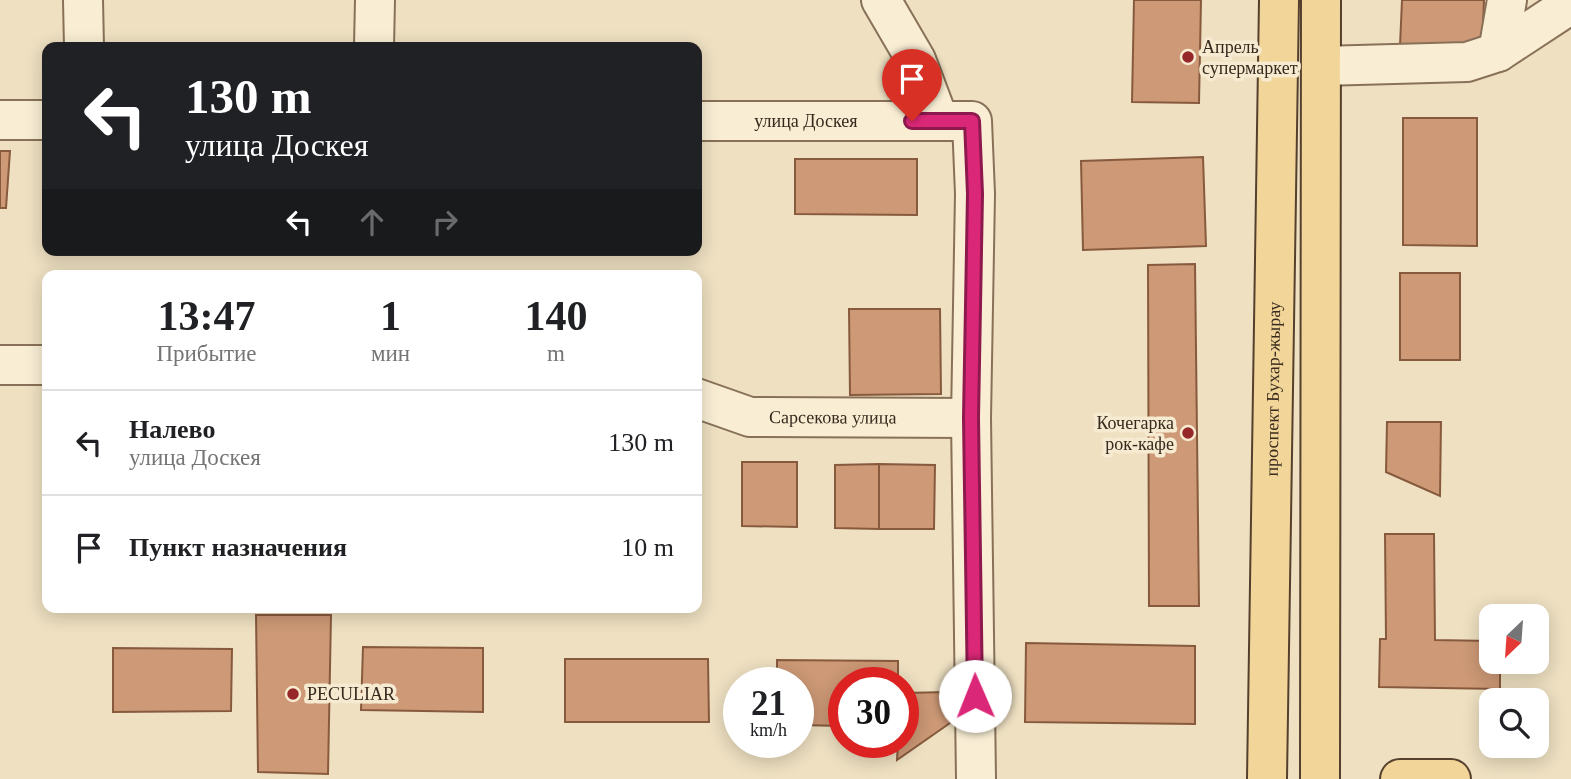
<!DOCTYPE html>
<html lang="ru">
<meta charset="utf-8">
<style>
:root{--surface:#fff;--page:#f6f6f6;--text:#202124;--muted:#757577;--line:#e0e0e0}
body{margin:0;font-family:"Times New Roman",serif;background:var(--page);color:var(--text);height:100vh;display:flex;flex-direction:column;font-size:26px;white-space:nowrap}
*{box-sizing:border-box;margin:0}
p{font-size:23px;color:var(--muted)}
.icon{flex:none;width:38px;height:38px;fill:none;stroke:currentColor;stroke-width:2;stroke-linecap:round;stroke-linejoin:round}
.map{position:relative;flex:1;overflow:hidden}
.sheet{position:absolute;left:42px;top:270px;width:660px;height:343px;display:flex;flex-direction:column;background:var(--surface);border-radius:14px;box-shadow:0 4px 18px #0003}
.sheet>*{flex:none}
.banner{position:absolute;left:42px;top:42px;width:660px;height:214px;border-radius:14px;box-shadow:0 4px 18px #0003;background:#202124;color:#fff;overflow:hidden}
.needle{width:46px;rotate:205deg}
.fabs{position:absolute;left:1479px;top:604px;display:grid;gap:14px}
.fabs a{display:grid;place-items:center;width:70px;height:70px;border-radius:14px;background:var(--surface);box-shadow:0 4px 18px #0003;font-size:35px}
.speed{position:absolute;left:723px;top:667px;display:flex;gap:14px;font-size:35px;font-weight:700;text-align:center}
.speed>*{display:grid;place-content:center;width:91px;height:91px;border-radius:50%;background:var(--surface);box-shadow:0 4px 18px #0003;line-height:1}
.speed small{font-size:18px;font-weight:400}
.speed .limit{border:10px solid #d22;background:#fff;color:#111}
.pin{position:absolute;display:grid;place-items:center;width:60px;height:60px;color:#fff;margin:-72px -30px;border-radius:50% 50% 50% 0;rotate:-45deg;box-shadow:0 0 7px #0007}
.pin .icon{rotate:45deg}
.me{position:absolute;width:77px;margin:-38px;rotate:359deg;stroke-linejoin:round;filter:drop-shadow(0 0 5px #0008)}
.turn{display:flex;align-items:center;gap:24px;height:147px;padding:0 28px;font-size:32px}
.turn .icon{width:91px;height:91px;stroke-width:2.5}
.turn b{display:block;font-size:49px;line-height:60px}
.lanes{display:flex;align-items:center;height:66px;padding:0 28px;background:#0003;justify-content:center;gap:35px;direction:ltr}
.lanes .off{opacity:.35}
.eta{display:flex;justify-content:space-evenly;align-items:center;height:119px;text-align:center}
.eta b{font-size:42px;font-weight:700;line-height:49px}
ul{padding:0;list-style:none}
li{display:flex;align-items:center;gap:21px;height:105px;padding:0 28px;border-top:2px solid var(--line)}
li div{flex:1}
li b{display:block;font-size:26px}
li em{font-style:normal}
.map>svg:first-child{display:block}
</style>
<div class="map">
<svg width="1571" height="779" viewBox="0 0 1571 779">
<rect width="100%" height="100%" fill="#eee0c1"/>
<path fill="#cd9976" stroke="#875a3e" stroke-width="2" d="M1134,0H1201L1199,103L1132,102Z
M1402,0H1484L1482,49L1400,46Z
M1403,118H1477V246L1403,245Z
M0,151H10L6,208H0Z
M1203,157L1206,246L1083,250L1081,161Z
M795,159H917V215L795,214Z
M1195,264L1199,606H1149L1148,265Z
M1400,273H1460V360H1400Z
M849,309H940L941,394L850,395Z
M1387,422H1441L1440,496L1386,472Z
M742,462H797V527L742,526Z
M879,464L935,465L934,529H879Z
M879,464V529L835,528V465Z
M1385,534H1434L1435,640L1491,641V662H1500V689L1379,687L1380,639H1386Z
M256,615H331L328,774L258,772Z
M1026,643L1195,646V724L1025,722Z
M363,647L483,648V712L361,710Z
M113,648L232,649L231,711L113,712Z
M565,659H708L709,722H565Z
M777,660L898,661V682H844V726L798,725V682H777Z
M949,692L950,723L897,760L898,742H903V693Z"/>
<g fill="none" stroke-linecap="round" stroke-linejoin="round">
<g stroke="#887158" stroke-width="42">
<g id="minor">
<path d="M83,0L84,47"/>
<path d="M881,0L916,60L939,121"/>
<path d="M374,47L375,0"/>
<path d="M1498,52L1507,0"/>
<path d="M1321,66L1467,62L1498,52L1571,4"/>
<path d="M0,120H47"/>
<path id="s1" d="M696,121H972L975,194L971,418L976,779"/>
<path d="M0,365H47"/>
<path id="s2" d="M696,398L750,417L971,418"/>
</g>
</g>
<g stroke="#553f2d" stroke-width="42">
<g id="major">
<path id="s3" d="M1267,779L1279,0"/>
<path d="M1320,779L1321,0"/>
<path d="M1400,779H1451"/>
</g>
</g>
<use href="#minor" stroke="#f9eed4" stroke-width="38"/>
<use href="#major" stroke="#f2d598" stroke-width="38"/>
</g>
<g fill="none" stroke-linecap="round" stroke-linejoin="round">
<g stroke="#8e194d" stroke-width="18">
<path id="route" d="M912,121H972L975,194L971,418L975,696"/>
</g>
<use href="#route" stroke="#db2777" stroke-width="12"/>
</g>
<g fill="#97282a" stroke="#f6ead0" stroke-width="2.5">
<circle cx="1188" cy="57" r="7"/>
<circle cx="1188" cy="433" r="7"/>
<circle cx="293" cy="694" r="7"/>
</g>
<g text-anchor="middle" stroke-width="7" stroke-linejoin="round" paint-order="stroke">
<g font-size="18" fill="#37291d" stroke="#f6ead0" text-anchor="start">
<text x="1202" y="53">Апрель<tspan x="1202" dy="21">супермаркет</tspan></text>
<text x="1174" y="429" text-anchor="end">Кочегарка<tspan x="1174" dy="21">рок-кафе</tspan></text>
<text x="307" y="700">PECULIAR</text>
</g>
<g font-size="18" fill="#37291d" stroke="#f6ead0">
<text dy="6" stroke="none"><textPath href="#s1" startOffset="110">улица Доскея</textPath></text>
<text dy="6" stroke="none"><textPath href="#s3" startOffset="390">проспект Бухар-жырау</textPath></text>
<text dy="6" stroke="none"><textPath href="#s2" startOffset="140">Сарсекова улица</textPath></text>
</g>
</g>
</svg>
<div class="fabs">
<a><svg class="needle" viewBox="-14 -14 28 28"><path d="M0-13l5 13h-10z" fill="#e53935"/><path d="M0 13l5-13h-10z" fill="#757577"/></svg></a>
<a><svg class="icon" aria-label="search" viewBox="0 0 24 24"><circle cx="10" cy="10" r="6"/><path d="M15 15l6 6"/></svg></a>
</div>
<div class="speed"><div>21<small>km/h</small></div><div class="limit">30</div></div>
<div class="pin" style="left:912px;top:121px;background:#d93025"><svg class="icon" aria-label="arrive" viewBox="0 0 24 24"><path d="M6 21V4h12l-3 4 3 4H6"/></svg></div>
<svg class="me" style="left:975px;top:696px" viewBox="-20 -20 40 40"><circle r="19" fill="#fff"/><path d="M0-13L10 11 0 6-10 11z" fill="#db2777"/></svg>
<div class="banner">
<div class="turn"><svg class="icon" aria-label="left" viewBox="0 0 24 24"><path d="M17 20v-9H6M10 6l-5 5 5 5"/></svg><div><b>130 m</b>улица Доскея</div></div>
<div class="lanes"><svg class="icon" aria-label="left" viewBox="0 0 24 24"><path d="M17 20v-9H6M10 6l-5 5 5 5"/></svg><svg class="icon off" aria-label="ahead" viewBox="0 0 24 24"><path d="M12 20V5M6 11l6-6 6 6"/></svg><svg class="icon off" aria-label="right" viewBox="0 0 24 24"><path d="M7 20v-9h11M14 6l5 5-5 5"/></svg></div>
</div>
<section class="sheet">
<div class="eta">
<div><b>13:47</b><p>Прибытие</p></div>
<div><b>1</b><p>мин</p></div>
<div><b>140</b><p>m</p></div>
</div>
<ul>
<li><svg class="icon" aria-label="left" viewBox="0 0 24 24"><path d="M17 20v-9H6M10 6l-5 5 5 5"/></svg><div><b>Налево</b><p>улица Доскея</p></div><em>130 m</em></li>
<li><svg class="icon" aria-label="arrive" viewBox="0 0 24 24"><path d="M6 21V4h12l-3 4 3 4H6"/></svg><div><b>Пункт назначения</b></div><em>10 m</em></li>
</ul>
</section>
</div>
